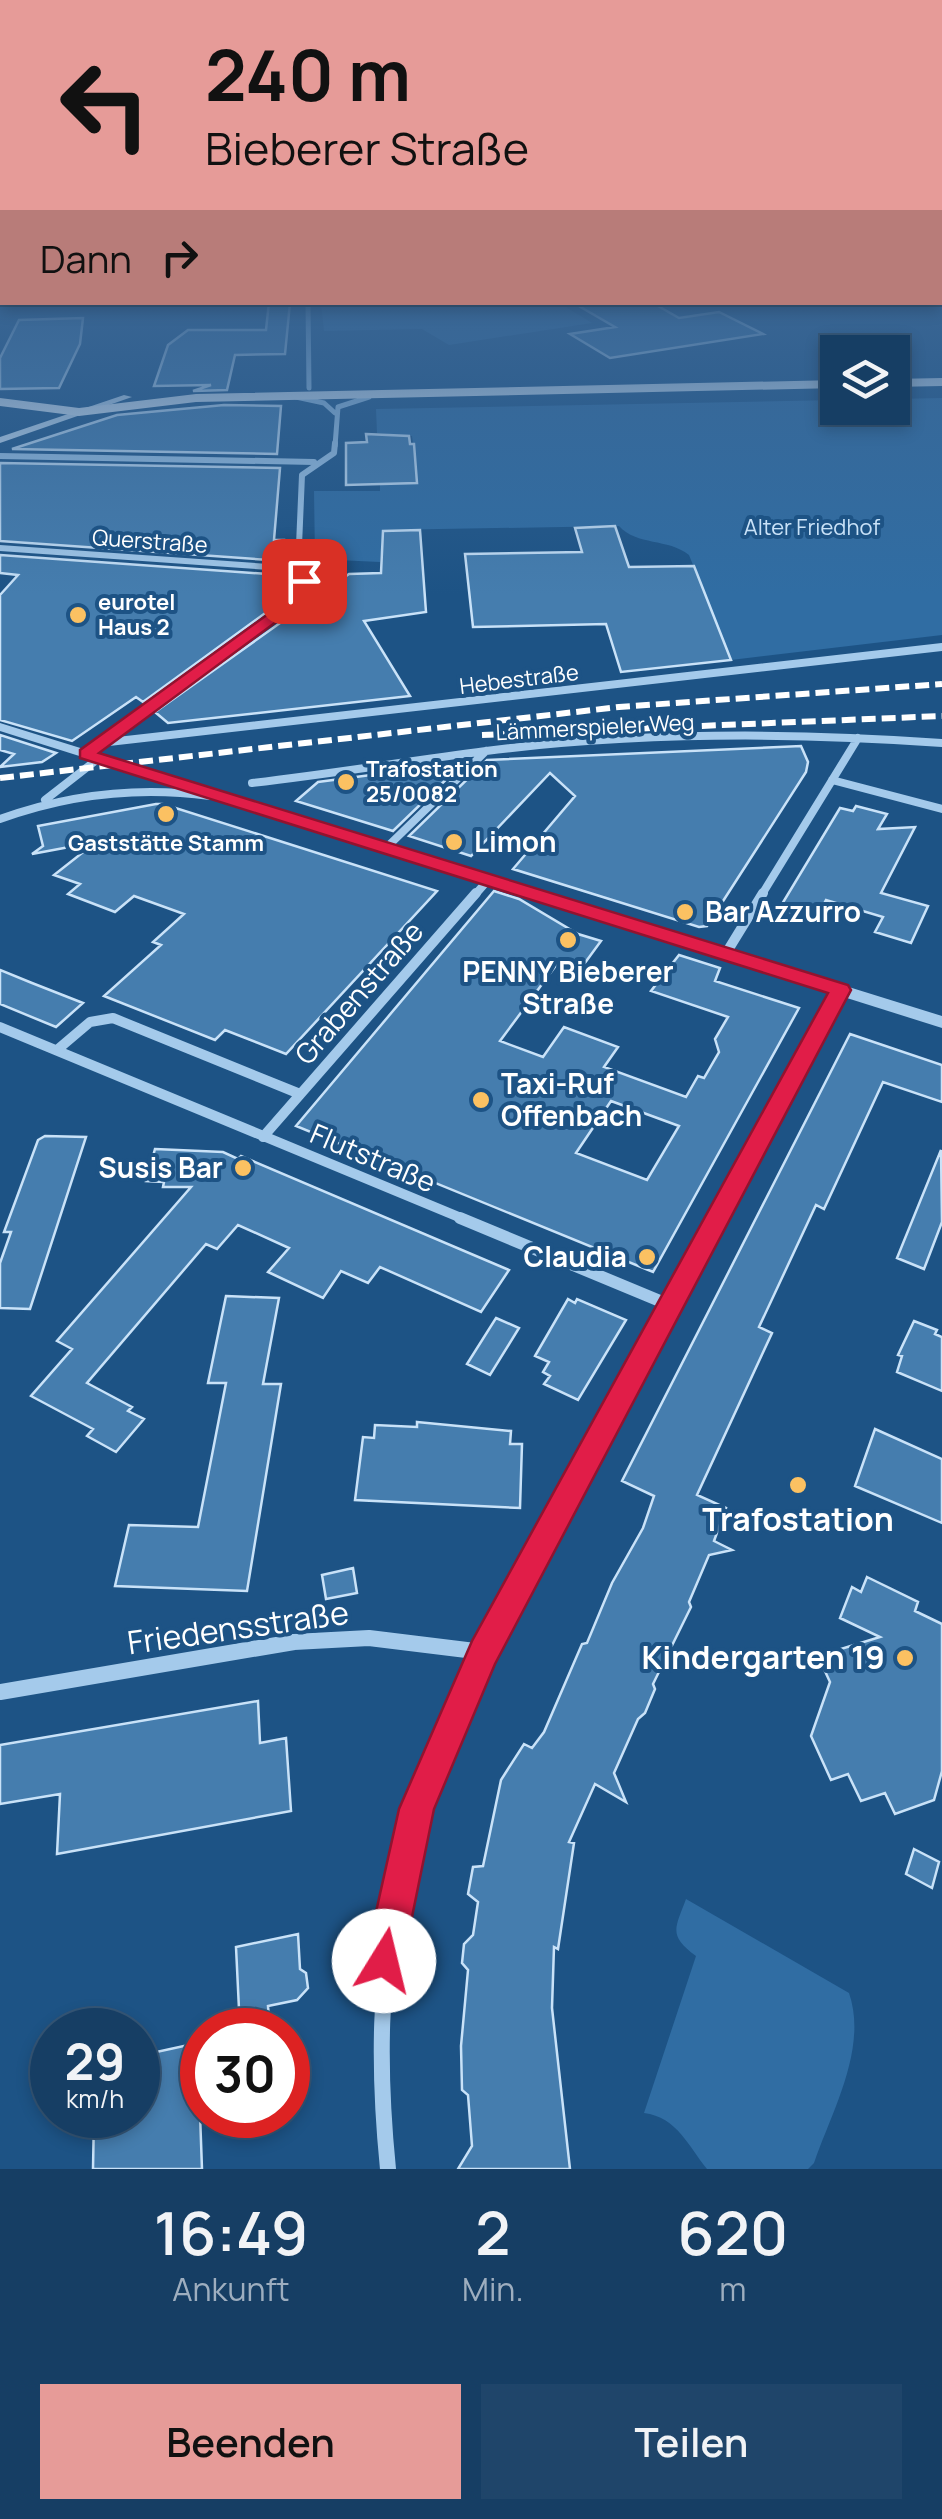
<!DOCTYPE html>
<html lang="de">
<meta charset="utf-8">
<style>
:root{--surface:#163e64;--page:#1f456a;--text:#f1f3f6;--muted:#9eaebf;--line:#355778;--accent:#e69b98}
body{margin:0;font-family:Manrope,sans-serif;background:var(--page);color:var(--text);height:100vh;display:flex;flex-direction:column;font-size:38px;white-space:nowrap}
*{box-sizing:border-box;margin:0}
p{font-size:32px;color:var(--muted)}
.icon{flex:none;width:55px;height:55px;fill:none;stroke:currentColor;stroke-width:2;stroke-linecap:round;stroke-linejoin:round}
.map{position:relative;height:2169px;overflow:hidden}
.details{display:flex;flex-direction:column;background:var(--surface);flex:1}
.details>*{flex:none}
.hud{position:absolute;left:0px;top:0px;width:942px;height:305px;box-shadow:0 5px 15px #0003,0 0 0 2px var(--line);background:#e69b98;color:#111;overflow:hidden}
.fabs{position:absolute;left:820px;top:335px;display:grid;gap:20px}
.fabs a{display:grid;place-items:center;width:90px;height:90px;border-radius:0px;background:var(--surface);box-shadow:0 5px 15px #0003,0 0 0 2px var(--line);font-size:50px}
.speed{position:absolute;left:30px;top:2008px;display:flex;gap:20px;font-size:50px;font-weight:700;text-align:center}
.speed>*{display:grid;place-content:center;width:130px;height:130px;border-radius:50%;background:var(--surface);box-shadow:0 5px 15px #0003,0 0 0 2px var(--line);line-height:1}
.speed small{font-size:25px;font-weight:400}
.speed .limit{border:15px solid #d22;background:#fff;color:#111}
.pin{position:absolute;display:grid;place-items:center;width:85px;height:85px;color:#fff;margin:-42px;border-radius:20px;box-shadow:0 5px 15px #0006}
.me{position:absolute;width:110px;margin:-55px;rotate:9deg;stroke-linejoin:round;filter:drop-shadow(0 0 8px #0008)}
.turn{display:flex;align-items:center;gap:35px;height:210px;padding:0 40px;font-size:45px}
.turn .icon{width:130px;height:130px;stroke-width:2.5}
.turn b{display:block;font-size:70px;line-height:85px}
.then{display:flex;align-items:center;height:95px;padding:0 40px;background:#0003;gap:20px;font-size:38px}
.eta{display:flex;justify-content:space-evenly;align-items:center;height:170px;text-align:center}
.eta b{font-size:60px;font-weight:600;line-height:70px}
.primary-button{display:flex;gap:20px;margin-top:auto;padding:20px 40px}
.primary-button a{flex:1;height:115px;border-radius:0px;background:var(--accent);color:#111;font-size:40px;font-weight:600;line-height:115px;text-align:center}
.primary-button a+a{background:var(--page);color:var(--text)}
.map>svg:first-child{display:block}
</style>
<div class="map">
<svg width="942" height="2169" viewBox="0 0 942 2169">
<rect width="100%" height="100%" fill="#1d5385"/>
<path fill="#306da3" d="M321,303H559L592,323L449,345L422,329L324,331Z
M942,398V635L731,660L689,555C668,538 637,546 619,526L383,530L380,562L315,559L314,491H380V479L415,457L412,436L377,433L376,409L837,400L838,408H892L893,399Z
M686,1899L849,1993C868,2048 832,2111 814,2163L808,2169H707C689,2147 677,2117 644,2113L696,1956C668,1935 675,1929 686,1899Z"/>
<path fill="#457dae" stroke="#c9e2f8" stroke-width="2.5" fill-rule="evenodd" d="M269,302L290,303L285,354L235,355L227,390L193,391L211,385L154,386L168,345L188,330H266Z
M572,302H651L679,318L719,312L763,334L610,358L570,334L615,327Z
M83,318L80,344L59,388L0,389V358L19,320Z
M224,405L281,406L277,454L12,449L117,415Z
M366,434L409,436L410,444H414L417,483L346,485V443L367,442Z
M0,463L280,468L274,540H284L283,561L0,541Z
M615,526L629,567L694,566L731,660L621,672L606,624L473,627L465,554L582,552L575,528Z
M420,530L426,612L364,621L410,696L168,723L155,712L349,574L381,573L383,531Z
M0,555L282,575L279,603L143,702L136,697L72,741L0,720V595L18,575L0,573Z
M0,735L56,753L42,762L0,767L14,754L0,750Z
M801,746L808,762L806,772L707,926L699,927L513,869L575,796L550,773L471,856L409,836L487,760Z
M454,764L457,769L393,831L296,801L318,782Z
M156,804H163L437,891L286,1054L225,1030L215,1040L104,996L161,945L153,942L184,914L134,896L115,912L68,894L80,884L54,875L96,842L32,854L43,846L38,826Z
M856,806L887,814L878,829L915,827L881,893L928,906L911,943L875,932L883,917L826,900L818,915L807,917L779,909L840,808L853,811Z
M494,891L519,899L578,934L601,941L579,971L557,964L500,1041L543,1057L564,1027L618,1047L604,1067L686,1097L698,1076L704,1078L719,1052L715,1039L728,1017L651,991L679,955L720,968L715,981L799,1008L653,1272L296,1126ZM611,1101L679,1126L647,1180L576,1153Z
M0,970L32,983L83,1003L56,1027L0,1004Z
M850,1034L942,1065V1102L883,1082L824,1209L816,1205L759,1327L772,1333L697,1495L726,1508L714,1541L732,1550L709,1555L689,1602L691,1607L653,1684L655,1689L645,1713L638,1719L614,1773L626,1802L595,1784L569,1842L574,1843L558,1949L554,1947L552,2008L570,2169H458L472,2146L468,2095L462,2090L461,2046L468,1970L462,1963L464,1944L473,1935L478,1902L468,1894L473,1867L483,1866L501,1780L524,1744L532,1748L544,1732L582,1644L587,1643L612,1583L643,1528L654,1496L622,1481Z
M45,1136L86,1137L30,1309L0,1308V1263L11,1232H4L38,1140Z
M155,1149L223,1152L238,1159L241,1156L509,1270L481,1312L380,1267L368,1283L341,1271L323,1298L268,1272L289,1248L238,1225L217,1249L206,1244L87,1383L132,1407L128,1411L144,1419L116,1452L87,1436L93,1429L31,1396L72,1349L57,1341L191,1187H163L164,1182L146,1181Z
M941,1150L942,1222L924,1269L897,1258Z
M226,1296L279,1298L263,1384H281L247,1591L115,1586L129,1525L198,1527L226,1383H208Z
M568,1299L575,1303L577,1299L626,1320L578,1400L544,1384L550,1376L543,1372L549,1362L535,1356Z
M496,1318L519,1328L490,1375L467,1364Z
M914,1321L937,1330L935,1334L942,1337V1391L897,1372L902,1356L898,1355Z
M417,1422L511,1431L510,1444H522L520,1508L355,1500L363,1437L374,1438L375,1425L417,1427Z
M875,1429L942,1459V1523L855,1486Z
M353,1568L357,1593L326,1599L322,1575Z
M867,1577L918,1602L915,1611L942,1624V1771L934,1800L895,1814L885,1793L861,1801L848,1774L831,1780L811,1736L830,1682L818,1656L880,1637L840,1618L852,1587L861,1592Z
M258,1701L260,1743L286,1738L291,1811L57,1854L60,1794L0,1804V1745Z
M914,1849L939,1862L932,1888L906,1874Z
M298,1934L300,1969L306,1973L308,1988L297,2000L268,2006L270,2030H240L236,1947Z
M202,2042V2086H199L202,2169H93L94,2115H138V2056Z"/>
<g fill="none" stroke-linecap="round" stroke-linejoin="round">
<path stroke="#a4caeb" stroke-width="5" d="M308,302L309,388
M296,397L324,403L335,413
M335,446L338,407L369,397"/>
<path stroke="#a4caeb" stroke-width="6" d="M0,456L314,462
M0,548L298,569
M237,643L303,594L305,586L298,569L302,475L334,453L335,443"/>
<path stroke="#a4caeb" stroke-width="8" d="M100,743L942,647
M86,754L240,640
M832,780L942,809
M252,783C330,774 408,761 486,751C637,732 791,732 942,743
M45,800L99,758
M0,819C69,794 137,786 210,796
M386,848L486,751
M474,896L488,880
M761,896L858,738"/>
<path stroke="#a4caeb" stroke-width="10" d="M725,955L763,893
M0,1027L466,1220
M57,1050L90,1022L113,1018L300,1094
M263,1137L476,893
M718,1220L841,990"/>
<path stroke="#a4caeb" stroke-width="12" d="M460,1218L672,1306
M492,1637L719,1218"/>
<path stroke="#a4caeb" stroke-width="16" d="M0,1692L294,1642L369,1638L483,1652
M388,2169C367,1960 398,1820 493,1634"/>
<path fill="#a4caeb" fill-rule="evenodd" d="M0,723L942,1016V1028L0,731Z"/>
<path fill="#d0e5f8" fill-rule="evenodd" d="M124,395L132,397L0,443V437Z"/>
<path fill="#e8f3fe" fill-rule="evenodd" d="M942,378V386L892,387V379Z
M838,380V388L196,402L79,416L0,406V398L79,408L196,394Z"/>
<path stroke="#fff" stroke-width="6" stroke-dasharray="14 6" stroke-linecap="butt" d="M482,735L942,716
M0,778L619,707L942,684"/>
</g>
<linearGradient id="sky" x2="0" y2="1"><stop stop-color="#102e49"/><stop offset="0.49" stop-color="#3a6694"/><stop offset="1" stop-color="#3a6694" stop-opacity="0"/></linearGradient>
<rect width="942" height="594" fill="url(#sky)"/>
<path fill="#e11d48" stroke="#92132f" stroke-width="2.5" d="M304,576L311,581L312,590L303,602L99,753L848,985L851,990L495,1664L434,1809L403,1961L397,1974L384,1980L371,1974L365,1961L399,1809L472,1641L828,993L80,758V750L293,596L298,590L296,581Z"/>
<g fill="#fbc162" stroke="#1d5385" stroke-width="4">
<circle cx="78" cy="615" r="10"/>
<circle cx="346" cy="782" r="10"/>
<circle cx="166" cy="814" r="10"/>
<circle cx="454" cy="842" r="10"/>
<circle cx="685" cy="912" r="10"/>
<circle cx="568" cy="940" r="10"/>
<circle cx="481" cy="1100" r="10"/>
<circle cx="243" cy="1168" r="10"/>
<circle cx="647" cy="1257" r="10"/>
<circle cx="798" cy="1485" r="10"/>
<circle cx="905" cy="1658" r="10"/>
</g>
<g text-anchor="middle" stroke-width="8" stroke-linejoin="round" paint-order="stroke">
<g font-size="22" fill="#c9e2f8" stroke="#1d5385">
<text x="812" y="535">Alter Friedhof</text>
</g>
<g font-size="22" fill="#fff" stroke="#1d5385">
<text transform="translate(150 541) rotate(4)" y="8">Querstraße</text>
<text transform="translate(519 679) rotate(-7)" y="8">Hebestraße</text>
<text transform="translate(595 727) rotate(-3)" y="8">Lämmerspieler Weg</text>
</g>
<g font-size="22" font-weight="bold" fill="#fff" stroke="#1d5385" text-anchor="start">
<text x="98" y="610">eurotel<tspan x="98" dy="25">Haus 2</tspan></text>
<text x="366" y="777">Trafostation<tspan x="366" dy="25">25/0082</tspan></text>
<text x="166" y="851" text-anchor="middle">Gaststätte Stamm</text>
</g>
<g font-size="28" font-weight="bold" fill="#fff" stroke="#1d5385" text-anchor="start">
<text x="474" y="852">Limon</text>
<text x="705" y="922">Bar Azzurro</text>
<text x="568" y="982" text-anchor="middle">PENNY Bieberer<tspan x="568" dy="32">Straße</tspan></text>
<text x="501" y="1094">Taxi-Ruf<tspan x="501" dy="32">Offenbach</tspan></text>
<text x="223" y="1178" text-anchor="end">Susis Bar</text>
<text x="627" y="1267" text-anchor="end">Claudia</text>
</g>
<g font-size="28" fill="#fff" stroke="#1d5385">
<text transform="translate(359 993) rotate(-49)" y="10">Grabenstraße</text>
<text transform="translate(373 1158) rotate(23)" y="10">Flutstraße</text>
</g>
<g font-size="32" font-weight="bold" fill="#fff" stroke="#1d5385">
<text x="798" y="1531">Trafostation</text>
<text x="885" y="1669" text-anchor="end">Kindergarten 19</text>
</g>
<g font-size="32" fill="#fff" stroke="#1d5385">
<text transform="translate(238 1628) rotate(-8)" y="11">Friedensstraße</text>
</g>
</g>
</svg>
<div class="fabs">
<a><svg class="icon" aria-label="layers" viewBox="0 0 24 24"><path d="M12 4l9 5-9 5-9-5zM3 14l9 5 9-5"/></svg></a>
</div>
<div class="speed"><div>29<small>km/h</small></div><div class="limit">30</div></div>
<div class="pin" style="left:304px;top:581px;background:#d93025"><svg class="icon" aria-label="arrive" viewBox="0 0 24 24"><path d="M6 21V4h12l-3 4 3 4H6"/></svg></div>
<svg class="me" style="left:384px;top:1961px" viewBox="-20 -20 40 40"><circle r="19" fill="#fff"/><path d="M0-13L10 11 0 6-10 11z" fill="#e11d48"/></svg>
<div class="hud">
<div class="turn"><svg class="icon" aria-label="left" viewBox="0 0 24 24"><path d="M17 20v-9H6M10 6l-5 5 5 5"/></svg><div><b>240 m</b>Bieberer Straße</div></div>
<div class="then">Dann<svg class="icon" aria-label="right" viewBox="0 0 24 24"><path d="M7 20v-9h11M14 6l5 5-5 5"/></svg></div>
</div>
</div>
<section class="details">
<div class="eta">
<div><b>16:49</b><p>Ankunft</p></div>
<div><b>2</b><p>Min.</p></div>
<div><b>620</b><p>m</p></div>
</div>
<div class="primary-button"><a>Beenden</a><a>Teilen</a></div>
</section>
